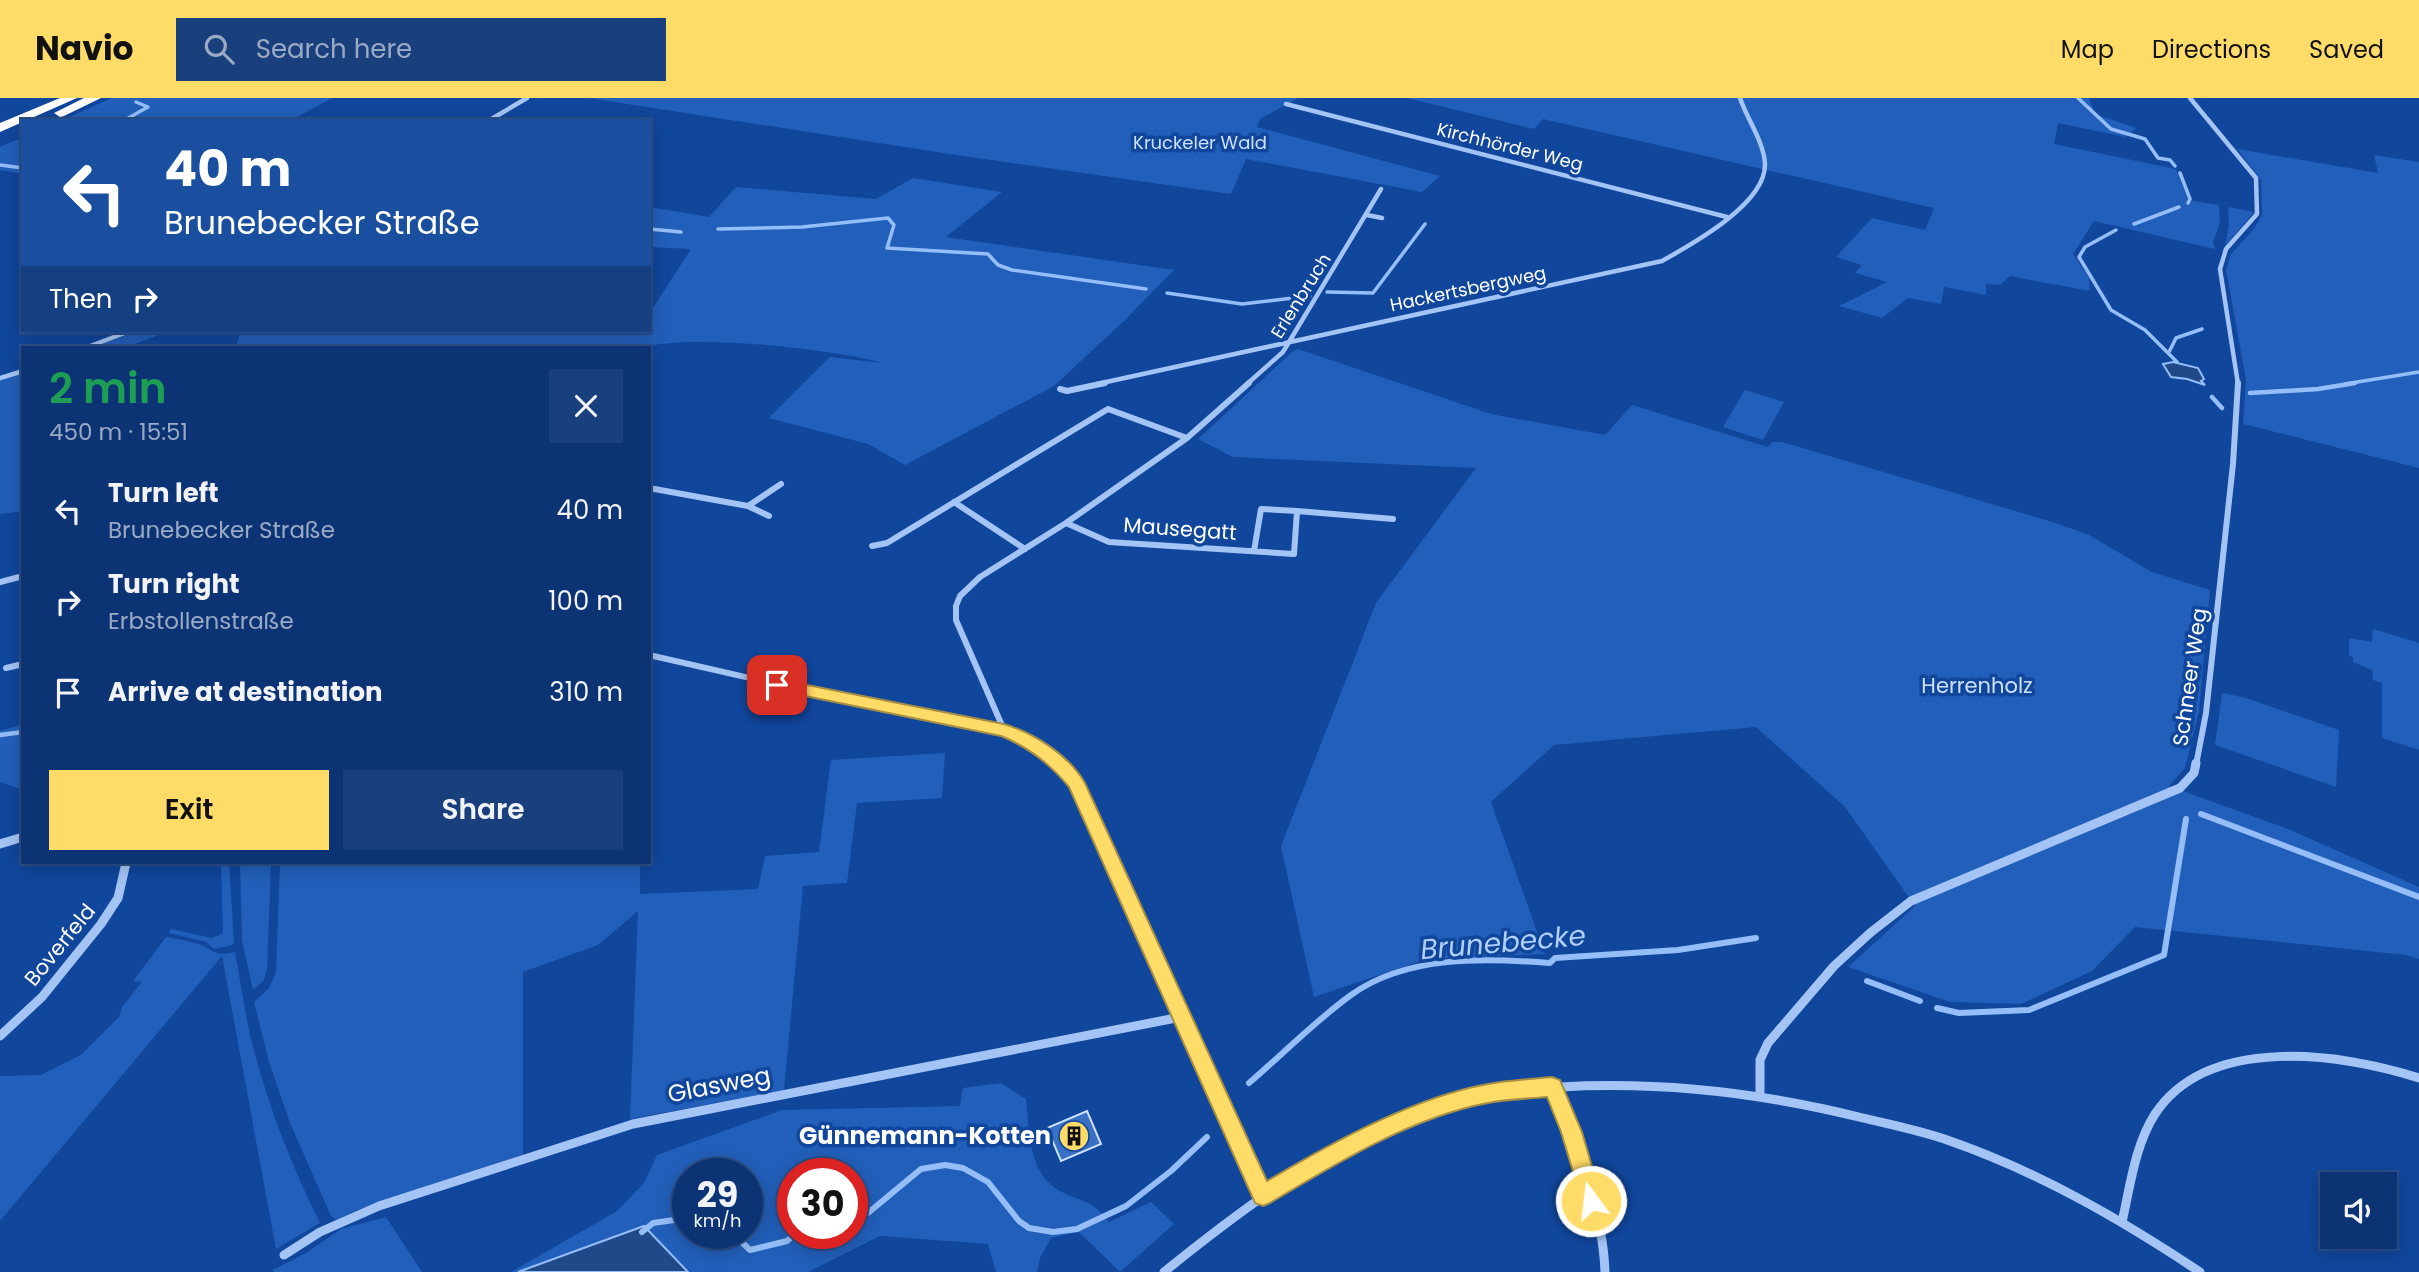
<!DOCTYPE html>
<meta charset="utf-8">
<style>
:root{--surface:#0c3475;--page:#1a3f7d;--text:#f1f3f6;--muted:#9aaac5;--line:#2c4f87;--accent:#ffdb68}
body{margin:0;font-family:Poppins,sans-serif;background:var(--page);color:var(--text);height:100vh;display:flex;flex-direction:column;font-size:26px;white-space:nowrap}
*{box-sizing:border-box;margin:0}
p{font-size:23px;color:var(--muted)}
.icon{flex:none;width:38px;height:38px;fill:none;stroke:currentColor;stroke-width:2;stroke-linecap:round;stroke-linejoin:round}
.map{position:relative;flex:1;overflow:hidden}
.sheet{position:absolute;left:21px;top:248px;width:630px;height:518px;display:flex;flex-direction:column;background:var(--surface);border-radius:0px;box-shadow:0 4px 18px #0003,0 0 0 2px var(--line)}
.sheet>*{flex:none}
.banner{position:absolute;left:21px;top:21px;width:630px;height:214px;border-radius:0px;box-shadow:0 4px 18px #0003,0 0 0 2px var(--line);background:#1a4fa0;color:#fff;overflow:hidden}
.buttons{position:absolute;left:2320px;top:1074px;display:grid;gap:14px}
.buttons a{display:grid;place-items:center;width:77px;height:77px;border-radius:0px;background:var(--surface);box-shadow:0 4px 18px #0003,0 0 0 2px var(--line);font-size:35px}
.speed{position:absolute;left:672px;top:1060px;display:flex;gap:14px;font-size:35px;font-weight:700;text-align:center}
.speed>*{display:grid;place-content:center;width:91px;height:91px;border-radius:50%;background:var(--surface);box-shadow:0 4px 18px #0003,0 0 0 2px var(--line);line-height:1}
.speed small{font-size:18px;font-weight:400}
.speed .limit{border:10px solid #d22;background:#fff;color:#111}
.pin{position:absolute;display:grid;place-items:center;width:60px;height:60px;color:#fff;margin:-30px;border-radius:14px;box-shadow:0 4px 10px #0006}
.me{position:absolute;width:77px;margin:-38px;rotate:345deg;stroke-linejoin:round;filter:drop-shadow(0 0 5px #0008)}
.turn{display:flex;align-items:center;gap:24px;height:147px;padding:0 28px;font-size:32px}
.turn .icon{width:91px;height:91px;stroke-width:2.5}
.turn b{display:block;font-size:49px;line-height:60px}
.then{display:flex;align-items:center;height:66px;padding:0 28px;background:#0003;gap:14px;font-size:26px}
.round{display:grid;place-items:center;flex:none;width:74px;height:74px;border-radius:0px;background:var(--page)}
.summary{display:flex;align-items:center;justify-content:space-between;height:119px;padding:0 28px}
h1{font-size:42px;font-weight:600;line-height:52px;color:#1e9e55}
.action{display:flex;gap:14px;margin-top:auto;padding:14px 28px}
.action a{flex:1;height:80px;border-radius:0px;background:var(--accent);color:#111;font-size:28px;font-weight:600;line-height:80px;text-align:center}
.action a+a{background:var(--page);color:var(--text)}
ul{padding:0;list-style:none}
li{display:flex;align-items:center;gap:21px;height:91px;padding:0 28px}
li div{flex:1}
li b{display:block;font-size:26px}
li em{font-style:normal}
header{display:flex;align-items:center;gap:42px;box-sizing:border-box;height:98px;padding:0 35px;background:var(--accent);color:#111}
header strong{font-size:33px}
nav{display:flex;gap:38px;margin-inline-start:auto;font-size:24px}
.search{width:490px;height:63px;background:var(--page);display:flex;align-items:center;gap:18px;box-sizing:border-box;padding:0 24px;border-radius:0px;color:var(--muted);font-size:26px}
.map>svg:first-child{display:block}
</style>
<header>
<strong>Navio</strong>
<div class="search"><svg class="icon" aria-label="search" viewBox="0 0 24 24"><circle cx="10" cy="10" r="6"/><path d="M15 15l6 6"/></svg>Search here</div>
<nav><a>Map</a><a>Directions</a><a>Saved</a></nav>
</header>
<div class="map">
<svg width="2419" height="1174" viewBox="0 0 2419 1174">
<rect width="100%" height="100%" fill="#10469c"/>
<path fill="#225fba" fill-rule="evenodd" d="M112,0H332L290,23H60Z
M589,0H1298L1260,21L1257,29L1440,78L1422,94L1246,61L1231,96L956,57Z
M1407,0H2089L2095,16L2136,30L2126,39L2058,25L2054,46L2176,71L2188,102L2219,107L2220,125L2213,144L2215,151L2094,123L2073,156L2089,180L2090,193L2010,178L2000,187L1986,186V197L1944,189L1941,206L1908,200L1882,220L1839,208L1887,184L1855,175L1862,167L1836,159L1872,120L1925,132L1934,110L1543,21L1534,31Z
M23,39V76L0,72V49Z
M2237,51L2378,75L2374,57L2419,64V370L2243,326L2246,282L2226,172L2231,156L2254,131L2262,117L2261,82Z
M913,80L1002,94L946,139L1174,172L1124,223L1054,288L905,367L868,346L769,320L830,259L883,265C834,251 688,235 640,250H235L241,233H649V216L691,151L649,149V109L709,119L736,89L876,101Z
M2228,109L2254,114L2225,148L2229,127Z
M138,233H168L126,250H91Z
M1298,251L1491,316L1605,337L1632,307L1768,349L1772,344H1782L2056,425L2089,437L2152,474L2210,492L2199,613L2185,670L2169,688L2288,731L2419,789V861L2406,857L2135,829L2092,873L2021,906L1950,904L1848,869L1915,808L1845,709L1756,629L1554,647L1491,704L1545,856L1427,861L1314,899L1281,748L1376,505L1476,370L1233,359L1198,341L1292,254Z
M23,275V413L0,416V282Z
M1745,292L1784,304L1763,342L1723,329Z
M2373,531L2419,545V652L2382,640V585L2373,582L2372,572L2353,564V559L2349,558V540L2372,544Z
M2222,595L2246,600L2339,632L2336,689L2215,647Z
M23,626V692L0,684V633Z
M945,655L942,700L857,705L847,785L803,788L784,992L630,1021L638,813L598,847L523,874V1057L360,1111L337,1122L331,1118L290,1025L269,964L254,904L269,890L276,875L280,765H640V796L758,791L765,758L819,754L831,662Z
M221,765H229L234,844L232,847L214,851L206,844L169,835L171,831L212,840L223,835Z
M240,765H271L267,872L264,882L253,892L242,842Z
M166,839C177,841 189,843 199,846C216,853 213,859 235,854C241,885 245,918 253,949C269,1010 292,1069 320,1125L276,1151L222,858L0,1123V978L41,977L81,957L119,919L122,909L142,884L133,883Z
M1001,985L1026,1001C1030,1034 1027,1074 1060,1093C1085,1107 1087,1097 1109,1124L1151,1104L1174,1126L1120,1174L1079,1134L1051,1140L1040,1160L1037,1174H996L988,1146L880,1138L808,1174H511L617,1113L644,1085L657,1057L782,1012L960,1008L963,990ZM688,1076H747V1136H688ZM793,1076H852V1136H793Z
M386,1119L422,1174H274L273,1172L306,1155L341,1131Z"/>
<path fill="#204989" stroke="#95bef8" stroke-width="2" d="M2173,264L2198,270L2204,281L2201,283L2205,287L2187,281L2171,279L2163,266Z
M644,1128L688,1174H518Z"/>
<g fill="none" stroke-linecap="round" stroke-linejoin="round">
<path stroke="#95bef8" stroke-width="3.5" d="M2078,0L2111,31L2145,41L2158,60L2170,62L2175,68
M123,23L148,9L136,4
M0,67L23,70
M2180,75L2190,101L2188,105
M2134,126L2179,109
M649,131L681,134
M718,131L802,129L888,120L894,127L887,150L988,156L998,167L1012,172L1146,191
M2116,132L2085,149L2079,159L2111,212L2145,232L2177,264
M1327,194L1373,195L1425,126
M1167,195L1242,206L1310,198
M2169,254L2176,240L2202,231
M2345,286L2419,274"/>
<path stroke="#95bef8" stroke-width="4.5" d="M2250,295L2318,291L2355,285
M2212,299L2222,310
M0,637L23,634"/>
<path stroke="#95bef8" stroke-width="6" d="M2201,716L2419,799
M1867,883L1920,903
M1937,910L1959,915L2029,912L2164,857L2186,721
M1249,985C1283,956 1315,923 1351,897C1406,857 1486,860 1550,865L1555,860L1678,852L1756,840
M852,1115H868L921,1071L945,1067L963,1070L988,1084L1019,1123L1029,1130L1053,1134L1077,1131L1126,1108L1171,1073L1207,1039
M642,1134L653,1125L688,1120
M733,1136L750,1152L787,1143L795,1136"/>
</g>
<path fill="#3870c3" stroke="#cce0fe" stroke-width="2" d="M1087,1013L1101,1046L1061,1063L1047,1030Z"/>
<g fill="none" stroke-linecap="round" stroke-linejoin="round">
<path stroke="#a4c4f5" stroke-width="4.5" d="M2190,0L2256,80L2257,116L2226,151L2220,171L2238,286
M1286,6L1727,119
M488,23L527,0
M1367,117L1382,120
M85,250L130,233
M0,280L23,273
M1097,286L1662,163C1692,146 1766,106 1765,66C1764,44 1747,21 1740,0
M1247,286L1283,254L1381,91"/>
<path stroke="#a4c4f5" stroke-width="6" d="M1060,291L1067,293L1105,285
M649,390L748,408L769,418
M954,404L1025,451
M748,408L781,386
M1066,425L1109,444L1294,456L1297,413L1393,421
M872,448L887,445L1108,311L1187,340
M1254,453L1261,411L1297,413
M0,484L23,478
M649,557L846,602L1004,632L1043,652L1061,667
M6,570L23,566
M1004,632L956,522V508L960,498L980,479L1066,425L1187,340L1249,285
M2196,667L2206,615L2233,366L2238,285"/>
<path stroke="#a4c4f5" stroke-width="9" d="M1059,665L1076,685L1263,1098
M0,746L23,739
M0,938L42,899L101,826L118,800L126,765
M1553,989C1576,1046 1603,1112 1605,1174
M1760,997V962L1768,945L1834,868L1870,835L1911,803L2180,690L2194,675L2196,665
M2122,1124C2130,1089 2135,1047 2155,1016C2208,936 2341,955 2419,980
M284,1157L320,1134L379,1108L633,1026L1181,919
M1164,1174C1248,1106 1339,1038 1443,1006C1482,995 1520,991 1560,989C1664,983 1763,995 1863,1020C1892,1027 1922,1033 1950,1043C2039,1074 2122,1122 2200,1174"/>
<path fill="#fff" fill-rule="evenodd" d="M60,0H77L0,34V25Z
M84,0H101L64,18L60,19L54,15Z"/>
</g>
<path fill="#ffdb68" stroke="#a68e44" stroke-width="2" d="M777,581L1004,626C1034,635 1069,657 1085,685L1267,1083C1331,1045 1414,999 1488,986C1509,982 1531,981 1552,979L1560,982L1582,1034L1602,1103L1599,1110L1591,1114L1584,1110L1561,1034L1547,999C1527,1001 1507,1001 1488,1005C1412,1019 1335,1066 1270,1105L1263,1108L1255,1105L1069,689C1051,667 1028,649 1001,638L771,591L769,587Z"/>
<defs>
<g id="building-disc" transform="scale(1.575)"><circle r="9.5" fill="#ffdb68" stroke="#10469c"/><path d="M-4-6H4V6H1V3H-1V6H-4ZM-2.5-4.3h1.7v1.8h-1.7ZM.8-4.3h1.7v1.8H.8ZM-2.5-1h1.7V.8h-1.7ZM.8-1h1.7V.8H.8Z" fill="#111"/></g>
</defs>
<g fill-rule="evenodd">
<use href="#building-disc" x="1074" y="1038"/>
</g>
<g text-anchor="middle" stroke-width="7" stroke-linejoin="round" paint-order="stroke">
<g font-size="18" fill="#cce0fe" stroke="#10469c">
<text x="1200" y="51">Kruckeler Wald</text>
</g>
<g font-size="18" fill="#fff" stroke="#10469c">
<text transform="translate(1510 49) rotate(14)" y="6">Kirchhörder Weg</text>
<text transform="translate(1468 191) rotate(-12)" y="6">Hackertsbergweg</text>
<text transform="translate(1301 198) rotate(-58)" y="6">Erlenbruch</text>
</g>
<g font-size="21" fill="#fff" stroke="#10469c">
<text transform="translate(1180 431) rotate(4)" y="7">Mausegatt</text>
<text transform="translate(2190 579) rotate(-82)" y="7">Schneer Weg</text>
<text transform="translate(60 847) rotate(-51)" y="7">Boverfeld</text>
</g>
<g font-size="21" fill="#cce0fe" stroke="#10469c">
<text x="1977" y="595">Herrenholz</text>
</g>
<g font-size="24" fill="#fff" stroke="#10469c">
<text transform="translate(719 987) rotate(-11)" y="8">Glasweg</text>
</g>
<g font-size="24" font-weight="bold" fill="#fff" stroke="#10469c" text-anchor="end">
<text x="1051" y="1046">Günnemann-Kotten</text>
</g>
<g font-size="28" font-style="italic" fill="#b0cffb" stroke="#10469c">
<text transform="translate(1503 844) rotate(-5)" y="10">Brunebecke</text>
</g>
</g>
</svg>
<div class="buttons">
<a><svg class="icon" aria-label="sound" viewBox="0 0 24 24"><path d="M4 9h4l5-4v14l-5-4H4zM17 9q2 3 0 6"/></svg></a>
</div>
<div class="speed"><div>29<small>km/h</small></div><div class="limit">30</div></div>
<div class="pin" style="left:777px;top:587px;background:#d93025"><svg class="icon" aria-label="arrive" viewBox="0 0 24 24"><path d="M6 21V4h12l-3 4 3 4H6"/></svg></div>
<svg class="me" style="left:1591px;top:1103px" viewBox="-20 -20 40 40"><circle r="17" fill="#ffdb68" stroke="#fff" stroke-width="3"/><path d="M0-11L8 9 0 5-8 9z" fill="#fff"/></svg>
<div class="banner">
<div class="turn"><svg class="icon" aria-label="left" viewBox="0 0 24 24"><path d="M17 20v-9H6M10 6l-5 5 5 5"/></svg><div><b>40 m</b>Brunebecker Straße</div></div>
<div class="then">Then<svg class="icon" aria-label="right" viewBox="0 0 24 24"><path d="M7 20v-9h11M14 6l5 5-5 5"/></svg></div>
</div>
<section class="sheet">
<div class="summary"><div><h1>2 min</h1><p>450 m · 15:51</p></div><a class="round"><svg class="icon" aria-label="close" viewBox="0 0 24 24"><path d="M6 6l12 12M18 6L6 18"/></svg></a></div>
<ul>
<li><svg class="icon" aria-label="left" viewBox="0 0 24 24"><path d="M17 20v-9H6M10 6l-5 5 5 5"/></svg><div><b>Turn left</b><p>Brunebecker Straße</p></div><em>40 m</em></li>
<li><svg class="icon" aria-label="right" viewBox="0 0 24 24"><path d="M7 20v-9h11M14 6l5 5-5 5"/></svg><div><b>Turn right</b><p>Erbstollenstraße</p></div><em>100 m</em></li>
<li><svg class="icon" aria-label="arrive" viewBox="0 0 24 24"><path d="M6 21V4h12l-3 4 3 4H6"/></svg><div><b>Arrive at destination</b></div><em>310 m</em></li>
</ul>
<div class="action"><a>Exit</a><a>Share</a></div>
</section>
</div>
